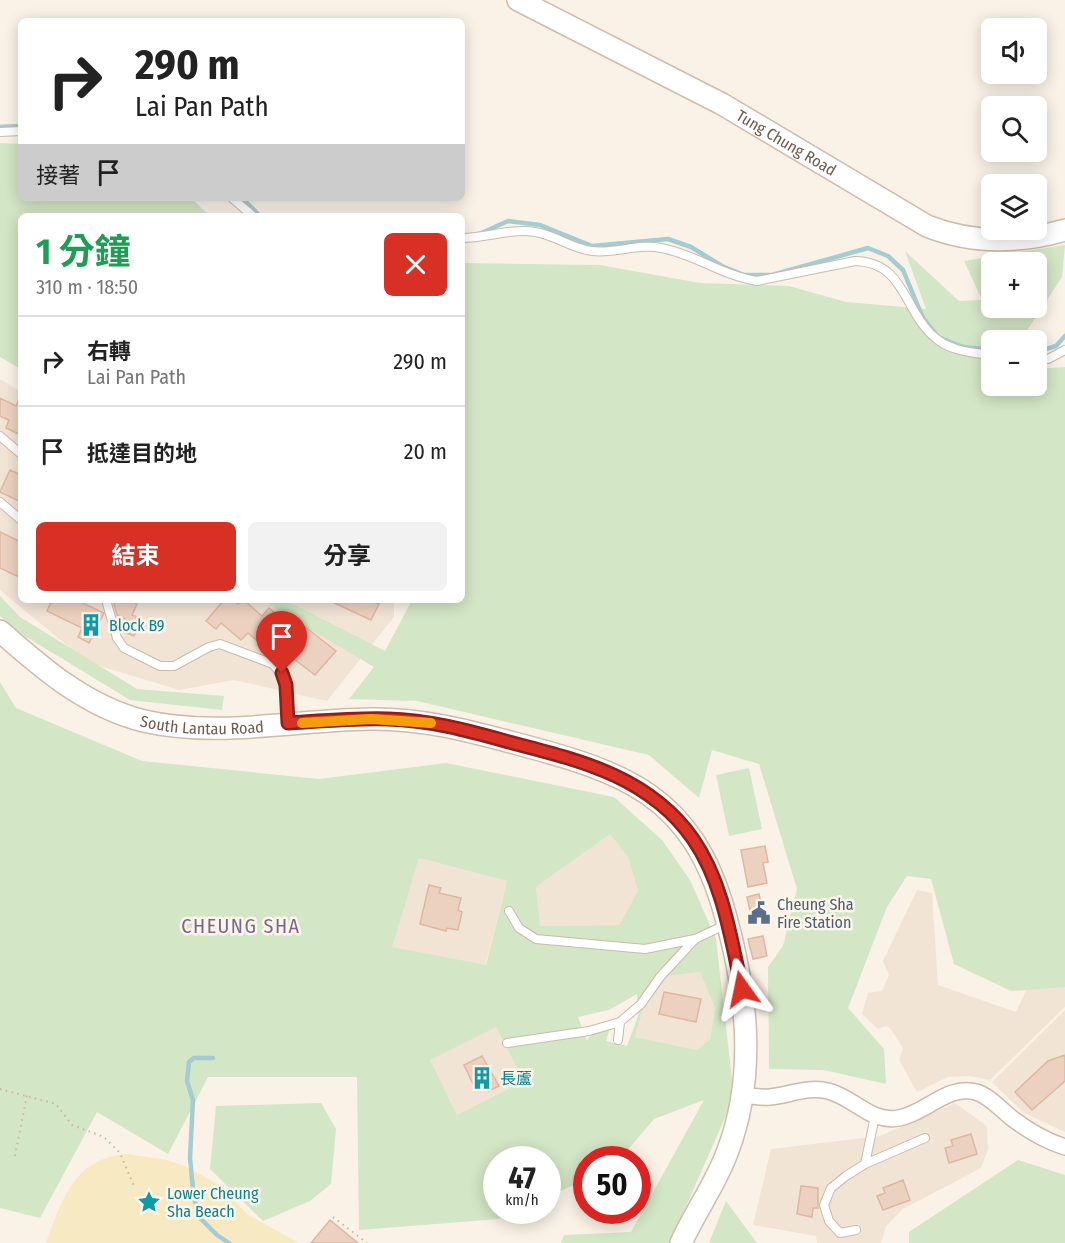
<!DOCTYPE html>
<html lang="zh-TW">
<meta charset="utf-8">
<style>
:root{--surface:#fff;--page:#f2f2f2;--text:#222;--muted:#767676;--line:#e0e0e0;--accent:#d93025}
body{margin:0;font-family:"Fira Sans Condensed","Noto Sans TC",sans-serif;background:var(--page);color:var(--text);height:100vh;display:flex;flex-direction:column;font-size:22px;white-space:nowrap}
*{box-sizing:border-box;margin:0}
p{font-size:20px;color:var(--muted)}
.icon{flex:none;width:33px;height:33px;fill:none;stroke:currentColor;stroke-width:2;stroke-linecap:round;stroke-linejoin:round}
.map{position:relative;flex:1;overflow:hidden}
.side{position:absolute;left:18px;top:213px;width:447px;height:390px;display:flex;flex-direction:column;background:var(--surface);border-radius:9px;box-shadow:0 3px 15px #0003}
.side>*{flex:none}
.top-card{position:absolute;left:18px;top:18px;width:447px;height:183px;border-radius:9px;box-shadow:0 3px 15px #0003;background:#fff;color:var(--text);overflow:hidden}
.tools{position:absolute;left:981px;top:18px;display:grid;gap:12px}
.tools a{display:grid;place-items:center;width:66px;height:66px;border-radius:9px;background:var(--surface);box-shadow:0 3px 15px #0003;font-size:30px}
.speed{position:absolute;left:483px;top:1146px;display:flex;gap:12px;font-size:30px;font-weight:700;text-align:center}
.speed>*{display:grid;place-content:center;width:78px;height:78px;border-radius:50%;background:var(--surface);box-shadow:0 3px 15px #0003;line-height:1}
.speed small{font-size:15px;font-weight:400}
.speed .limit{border:9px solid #d22;background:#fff;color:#111}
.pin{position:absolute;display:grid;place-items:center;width:51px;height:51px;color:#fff;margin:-62px -26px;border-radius:50% 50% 50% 0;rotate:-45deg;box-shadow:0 0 6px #0007}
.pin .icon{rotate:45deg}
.me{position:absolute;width:66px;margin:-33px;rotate:348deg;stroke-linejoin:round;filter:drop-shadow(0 0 4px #0008)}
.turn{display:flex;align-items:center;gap:21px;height:126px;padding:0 18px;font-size:27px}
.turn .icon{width:78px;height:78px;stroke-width:2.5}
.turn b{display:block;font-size:42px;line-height:51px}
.then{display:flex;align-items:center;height:57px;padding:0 18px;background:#0003;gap:12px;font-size:22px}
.round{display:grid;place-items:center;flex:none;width:63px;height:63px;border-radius:9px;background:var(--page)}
.head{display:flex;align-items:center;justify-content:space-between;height:102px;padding:0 18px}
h1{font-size:36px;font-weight:700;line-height:45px;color:#1e9e55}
.action{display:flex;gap:12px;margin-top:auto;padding:12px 18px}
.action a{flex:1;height:69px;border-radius:9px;background:var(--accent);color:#fff;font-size:24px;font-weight:700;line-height:69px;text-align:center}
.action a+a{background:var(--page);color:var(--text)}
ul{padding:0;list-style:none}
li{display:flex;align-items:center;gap:18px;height:90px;padding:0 18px;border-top:2px solid var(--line)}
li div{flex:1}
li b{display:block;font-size:22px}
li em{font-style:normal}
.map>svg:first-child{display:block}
</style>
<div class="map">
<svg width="1065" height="1243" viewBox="0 0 1065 1243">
<rect width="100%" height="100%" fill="#faf2e6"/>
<path fill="#f1e4d5" d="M0,379L21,392V600H394V617L327,701L234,680L179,690L87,662L0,590Z
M610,834L628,857L638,891L619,925L539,926L536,887Z
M419,858L507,881L485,966L391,947Z
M917,890L932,893L938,985L1016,1012L1034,973L1065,975V1007L990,1080L969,1076L948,1077L917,1092L899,1060L903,1048L890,1028L886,1026L878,1029L862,1014L868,993L882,991L889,975L883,961Z
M700,972L715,1008L710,1039L697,1050L635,1037L643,1009L668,976Z
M1065,1010V1132L1024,1113L992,1082Z
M496,1026L524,1081L457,1115L429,1060Z
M955,1103L987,1126L988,1149L981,1168L903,1209L886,1226L881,1243H817L816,1236L753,1225L771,1149L880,1136Z"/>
<path fill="#d3e6c5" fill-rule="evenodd" d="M0,143L21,144V198H191L210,216H21V369L0,357Z
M1065,245L1062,277L1021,340H992V386H1036L1037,369L1065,367V987L1011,991L954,964L931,879L907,876L887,907L848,1008L884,1049L886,1084L824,1070L769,1069L768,967L783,946L797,889L759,764L712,750L699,798L649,755L417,701L349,699L374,667L271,606L266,600H285L385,651L412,600H462V263L600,265L700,283L789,286L846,302L926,309L905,251L959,301L982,300L964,261ZM992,262H1036V308H992Z
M0,596L20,617L137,689L224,696L222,710L130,700L15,630L0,616Z
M0,682L16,708L142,761L319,779L446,763L614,797L662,840L690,880L716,939L734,1097L684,1211L674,1243H561L564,1235L631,1232L704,1100L654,1119L620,1159L586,1160V1179L548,1197V1160H496V1210L517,1211L499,1219L359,1230L357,1077H208L168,1154L97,1112L40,1218L0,1208ZM610,834L628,857L638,891L619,925L540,926L536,887ZM419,858L507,881L486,965L392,947ZM700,972L715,1008L710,1039L697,1050L635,1037L643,1009L668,976ZM637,994L638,1016L627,1046L606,1041L610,1028L597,1024L587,1041L578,1017L609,1010ZM496,1027L524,1081L457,1115L430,1060Z
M749,768L762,829L729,836L716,775Z
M321,1103L336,1129L331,1184L310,1201L263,1221L210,1169L216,1106Z
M1018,1160L1065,1175V1243H909V1232Z
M726,1201L757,1243H709Z"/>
<path fill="#f7eac3" d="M127,1154L168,1160L187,1167L221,1186L247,1214L299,1243H46C62,1200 74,1158 127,1154Z"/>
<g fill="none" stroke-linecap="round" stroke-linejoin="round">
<path stroke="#a3ccd3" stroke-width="4.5" d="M0,127L21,126
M242,198L260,216
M477,235L508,221L540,225L592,246L668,239L691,247L722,266L744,275H772L868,248L888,256L903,270L923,318L938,337L963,347L992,350
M1036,352L1056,346L1065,336
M213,1058H194L189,1062L187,1081L193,1100L190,1158L194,1199L201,1219L217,1235L229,1243"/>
</g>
<path fill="#edd1c0" stroke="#deb7a1" stroke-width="1.5" d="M21,395V435L6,428L9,420L0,416V398L16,406Z
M10,470L21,475V502L0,492Z
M0,532L21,542V578L0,568Z
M52,600H76L104,613L89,643L78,637L82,628L47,611Z
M116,600H129L137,604L132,615L142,619L134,636L124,632L129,621L117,615L114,604Z
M224,600H232L238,604L244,600L262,616L269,608L289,625L295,619L336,651L315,675L273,643L267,649L248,633L241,640L221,623L216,629L206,621Z
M328,600H369L379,604L371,620Z
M765,846L768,862L763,863L767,883L748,887L741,850Z
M429,885L441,888L439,893L461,898L458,910L462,912L458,930L447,928L446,931L420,924Z
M759,894L763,912L751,915L747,897Z
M763,936L767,956L753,959L748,939Z
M664,992L701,999L696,1022L659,1014Z
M1065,1055V1081L1032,1110L1015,1092L1048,1061Z
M482,1056L499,1086L489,1091L486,1085L476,1090L464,1065Z
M971,1134L977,1154L949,1163L945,1148L953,1146L951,1140Z
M903,1180L910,1200L883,1210L877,1196L885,1193L883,1188Z
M801,1186L818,1188V1208H813L812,1217L797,1214Z
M330,1220L358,1243H311Z"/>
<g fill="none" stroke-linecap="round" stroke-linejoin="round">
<g stroke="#cbbaad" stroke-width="10">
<path id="lane" d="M0,132L21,131
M232,198L253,216
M462,238C487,238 510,228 535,232C555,235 573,249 592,251C615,254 639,243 661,248C695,254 723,276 757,281L855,261C907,262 903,314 938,340C952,351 974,353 992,355
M1036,359H1048L1065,350
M0,436L21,454
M0,502L21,520
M106,600L117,638L124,648L160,666H174L209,647L220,644L273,664L285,679L288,722
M509,911L519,928L536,939L645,949L695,939L727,924
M618,1040L620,1022L641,1004L660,977L695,939
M507,1043L589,1031L620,1022
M865,1164L875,1116
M856,1230L840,1233L829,1221L824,1205L831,1188L846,1176L865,1164L925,1138"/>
</g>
<g stroke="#cbbaad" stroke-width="18">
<path id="street" d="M743,1095C752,1096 761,1098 770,1097C790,1095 808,1086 828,1091C855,1098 870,1123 899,1118C926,1113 948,1084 976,1092C990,1096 1001,1110 1013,1119C1029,1131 1046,1141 1065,1147"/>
</g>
<g stroke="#cfbcad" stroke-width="24">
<g id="secondary">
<path id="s1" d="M518,0L722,104L927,226C972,244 1019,243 1065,230"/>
<path id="s2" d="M0,631C43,669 87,707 144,721C217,738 295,720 369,719C419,718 466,730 514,743C625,772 692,795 725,914C747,993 757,1075 727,1153C715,1185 695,1212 681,1243"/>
</g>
</g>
<path stroke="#d2b4a3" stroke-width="2" stroke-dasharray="1.5 4.5" stroke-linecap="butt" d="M0,1089L56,1104L72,1125L104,1137L120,1153L134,1186
M15,1156L27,1095
M333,1217L367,1243"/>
<use href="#lane" stroke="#fff" stroke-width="8"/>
<use href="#street" stroke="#fff" stroke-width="15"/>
<use href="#secondary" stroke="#fff" stroke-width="21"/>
</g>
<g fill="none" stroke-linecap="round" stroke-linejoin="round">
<g stroke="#8d1f18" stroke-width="15">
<path id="route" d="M282,673L286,685L288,723C321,721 355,718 388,719C430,720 469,731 509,742C578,760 649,776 693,839C723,882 731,939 742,989"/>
</g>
<use href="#route" stroke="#d93025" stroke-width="10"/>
<path stroke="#f59e0b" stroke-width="10" d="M302,723L371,719L431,723"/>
</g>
<defs>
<g id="building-bare" transform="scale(1.8)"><path d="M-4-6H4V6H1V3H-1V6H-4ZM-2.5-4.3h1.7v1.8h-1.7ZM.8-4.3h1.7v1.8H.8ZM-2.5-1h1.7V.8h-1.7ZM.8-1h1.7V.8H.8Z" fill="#0f9aa8" stroke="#fdf6eb" stroke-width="2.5" paint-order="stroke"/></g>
<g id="civic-bare" transform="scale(1.8)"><path d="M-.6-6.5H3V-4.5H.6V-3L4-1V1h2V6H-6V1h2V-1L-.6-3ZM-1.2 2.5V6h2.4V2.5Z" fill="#5c6f8a" stroke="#fdf6eb" stroke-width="2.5" paint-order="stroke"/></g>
<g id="sight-bare" transform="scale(1.8)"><path d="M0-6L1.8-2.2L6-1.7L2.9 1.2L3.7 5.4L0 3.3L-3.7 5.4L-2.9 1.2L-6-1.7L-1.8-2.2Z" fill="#0f9aa8" stroke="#fdf6eb" stroke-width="2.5" paint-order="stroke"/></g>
</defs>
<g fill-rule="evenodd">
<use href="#building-bare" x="91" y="625"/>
<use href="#civic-bare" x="759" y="913"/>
<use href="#building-bare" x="482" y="1078"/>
<use href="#sight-bare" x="149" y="1202"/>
</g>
<g text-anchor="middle" stroke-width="5" stroke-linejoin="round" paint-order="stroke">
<g font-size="16" fill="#71594d" stroke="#fdf6eb">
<text dy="6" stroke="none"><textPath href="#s1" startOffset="304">Tung Chung Road</textPath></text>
<text dy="6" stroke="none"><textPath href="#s2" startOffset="230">South Lantau Road</textPath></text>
</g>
<g font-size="16" fill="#0d838f" stroke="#fdf6eb" text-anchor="start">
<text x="109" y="631">Block B9</text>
<text x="500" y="1084">長蘆</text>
<text x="167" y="1199">Lower Cheung<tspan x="167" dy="18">Sha Beach</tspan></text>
</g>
<g font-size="16" fill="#4e5e75" stroke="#fdf6eb" text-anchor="start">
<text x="777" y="910">Cheung Sha<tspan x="777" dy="18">Fire Station</tspan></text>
</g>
<g font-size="20" letter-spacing="1.5" fill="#7f658d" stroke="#fdf6eb">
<text x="241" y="933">CHEUNG SHA</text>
</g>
</g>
</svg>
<div class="tools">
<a><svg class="icon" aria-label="sound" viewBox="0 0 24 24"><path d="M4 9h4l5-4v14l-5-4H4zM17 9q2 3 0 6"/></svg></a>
<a><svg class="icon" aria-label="search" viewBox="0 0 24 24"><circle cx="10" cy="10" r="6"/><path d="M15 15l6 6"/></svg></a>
<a><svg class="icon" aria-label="layers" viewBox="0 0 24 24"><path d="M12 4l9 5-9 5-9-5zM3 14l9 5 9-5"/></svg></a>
<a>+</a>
<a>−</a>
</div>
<div class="speed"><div>47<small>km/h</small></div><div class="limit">50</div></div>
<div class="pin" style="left:282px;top:673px;background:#d93025"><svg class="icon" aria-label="arrive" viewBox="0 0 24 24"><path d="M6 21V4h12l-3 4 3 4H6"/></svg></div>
<svg class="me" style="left:742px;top:989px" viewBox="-20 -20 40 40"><path d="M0-17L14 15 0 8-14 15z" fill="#d93025" stroke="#fff" stroke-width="4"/></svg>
<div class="top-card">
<div class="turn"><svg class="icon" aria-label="right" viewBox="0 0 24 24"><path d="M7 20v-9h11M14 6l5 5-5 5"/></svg><div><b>290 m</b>Lai Pan Path</div></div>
<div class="then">接著<svg class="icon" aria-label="arrive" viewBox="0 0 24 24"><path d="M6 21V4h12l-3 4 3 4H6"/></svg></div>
</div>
<section class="side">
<div class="head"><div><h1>1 分鐘</h1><p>310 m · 18:50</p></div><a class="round" style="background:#d93025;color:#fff"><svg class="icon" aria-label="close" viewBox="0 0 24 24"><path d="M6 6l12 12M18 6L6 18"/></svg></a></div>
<ul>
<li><svg class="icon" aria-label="right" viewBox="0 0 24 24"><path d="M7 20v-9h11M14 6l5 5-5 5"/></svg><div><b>右轉</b><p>Lai Pan Path</p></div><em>290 m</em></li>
<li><svg class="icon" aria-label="arrive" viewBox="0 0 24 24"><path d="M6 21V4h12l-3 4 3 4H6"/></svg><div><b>抵達目的地</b></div><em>20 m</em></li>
</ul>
<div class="action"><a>結束</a><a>分享</a></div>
</section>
</div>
